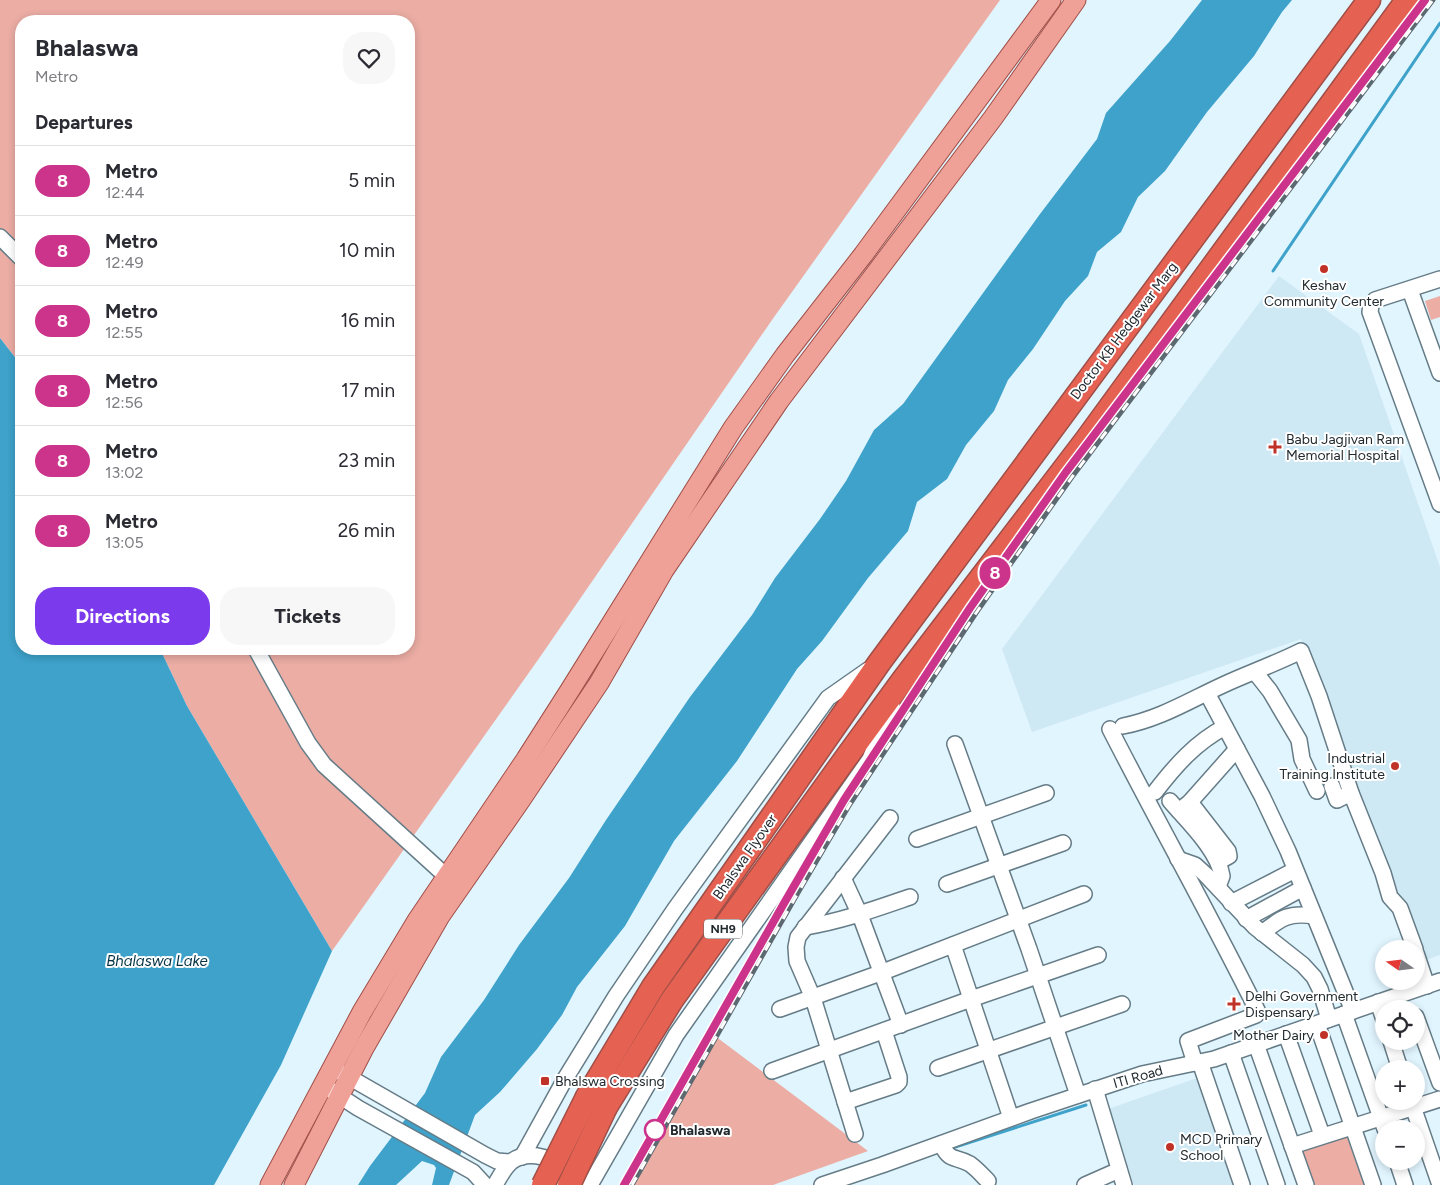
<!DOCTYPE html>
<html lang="en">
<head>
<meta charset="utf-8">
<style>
	:root { --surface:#fff; --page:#f7f7f7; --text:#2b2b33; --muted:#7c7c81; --line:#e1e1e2; --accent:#7c3aed }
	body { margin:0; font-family:Figtree,sans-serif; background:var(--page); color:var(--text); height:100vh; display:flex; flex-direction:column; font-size:19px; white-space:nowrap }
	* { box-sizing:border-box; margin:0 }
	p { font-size:16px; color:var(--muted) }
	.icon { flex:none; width:28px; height:28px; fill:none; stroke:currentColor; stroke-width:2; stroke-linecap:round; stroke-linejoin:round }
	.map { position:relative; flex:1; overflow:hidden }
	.drawer { position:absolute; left:15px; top:15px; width:400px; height:640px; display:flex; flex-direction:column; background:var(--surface); border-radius:20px; box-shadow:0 2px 8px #0003 }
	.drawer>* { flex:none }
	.badge { padding:0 10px; border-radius:16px; font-size:18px; line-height:32px }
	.needle { width:32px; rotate:284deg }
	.tools { position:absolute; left:1375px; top:940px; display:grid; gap:10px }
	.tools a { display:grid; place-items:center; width:50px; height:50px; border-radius:50%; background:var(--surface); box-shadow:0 2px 8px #0003; font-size:25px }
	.map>.badge { position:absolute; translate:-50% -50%; box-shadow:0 0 0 2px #fff }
	h2 { padding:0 20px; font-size:19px; line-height:45px }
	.round { display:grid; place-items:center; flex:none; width:52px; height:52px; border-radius:20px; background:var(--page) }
	.headline { display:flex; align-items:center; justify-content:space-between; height:85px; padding:0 20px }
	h1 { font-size:24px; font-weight:700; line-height:38px }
	.button { display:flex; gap:10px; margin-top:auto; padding:10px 20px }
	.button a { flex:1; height:58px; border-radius:20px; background:var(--accent); color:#fff; font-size:20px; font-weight:700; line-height:58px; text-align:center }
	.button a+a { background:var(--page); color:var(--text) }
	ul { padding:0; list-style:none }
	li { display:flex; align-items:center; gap:15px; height:70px; padding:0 20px; border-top:1px solid var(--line) }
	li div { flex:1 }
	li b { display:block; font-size:19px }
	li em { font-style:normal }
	li .badge { min-width:55px; font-weight:700; text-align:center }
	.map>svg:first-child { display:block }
</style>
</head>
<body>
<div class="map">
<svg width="1440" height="1185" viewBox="0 0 1440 1185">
	<rect width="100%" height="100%" fill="#e1f5ff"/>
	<g fill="#cee8f4">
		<path d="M1279,276L1359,334L1440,567V955L1422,961L1301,639L1032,732L1002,649Z"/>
		<path d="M1197,1078L1233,1185H1134L1108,1109Z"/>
	</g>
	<g fill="#ebada4">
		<path d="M0,0H1000L772,320L540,657L332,951L187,706L160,649H409V21H21V365L0,338Z"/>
		<path d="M1440,296V317L1431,320L1425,301Z"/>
		<path d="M715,1036L868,1151L773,1185H621Z"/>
		<path d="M1346,1134L1364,1185H1312L1300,1151Z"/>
	</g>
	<g fill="#3ea2ca">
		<path d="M1202,0H1292L1282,12L1254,56L1207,112L1165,171L1138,197L1121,232L1097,252L1088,276L1065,301L1033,349L1008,380L994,411L966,445L947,479L917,502L908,531L868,578L822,641L797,669L737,761L674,841L625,926L577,987L562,1015L537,1049L500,1092L475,1115L449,1185H432L436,1168L434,1165L422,1161L396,1185H358L370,1166L425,1093L441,1057L484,1000L519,945L569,878L606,820L690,697L752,615L775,578L820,519L846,481L874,430L903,404L1040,214L1097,139L1106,113L1170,41Z"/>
		<path d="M0,338L21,365V649H160L187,706L332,951L281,1065L214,1185H0Z"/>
	</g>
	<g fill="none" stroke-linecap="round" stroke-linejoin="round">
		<g stroke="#3ea2ca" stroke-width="3">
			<path d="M1273,271L1440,23"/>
			<path d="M949,1149L1086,1105"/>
		</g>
		<defs>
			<g id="minor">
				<path d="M0,237L21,258"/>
				<path d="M1440,279L1375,300L1371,305L1370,312L1440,504"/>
				<path d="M1410,290L1440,373"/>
				<path d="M256,649L308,743L324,765L446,876"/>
				<path d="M1255,672L1270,691L1299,740L1302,759L1317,791"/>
				<path d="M1207,693L1262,796L1288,851L1353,1011"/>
				<path d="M1123,726C1160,719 1190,700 1223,685C1249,673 1275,664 1301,651L1319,696L1351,793L1383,873L1390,897L1400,908L1415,949"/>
				<path d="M1110,729C1158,823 1210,915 1257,1010L1256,1015L1188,1041L1195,1063"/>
				<path d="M955,744L1029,949L1078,1095"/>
				<path d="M1332,786L1337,800L1351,793"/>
				<path d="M1155,792C1175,766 1196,742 1225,727"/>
				<path d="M1170,801C1187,821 1218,850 1222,876L1218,887"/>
				<path d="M1190,802L1228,851L1229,856L1218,862"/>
				<path d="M1179,811L1190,802L1237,749"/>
				<path d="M917,839L1046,793"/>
				<path d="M1178,859L1195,865L1206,875L1255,927L1303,965L1314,977L1320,989L1329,1019"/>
				<path d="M843,878L860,915L901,1025"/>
				<path d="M947,884L1063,843"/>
				<path d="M1231,903L1295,870"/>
				<path d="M1246,919L1303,888"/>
				<path d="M805,927C842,921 875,909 910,897"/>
				<path d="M1262,933C1281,918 1289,912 1314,916"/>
				<path d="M953,945L1011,1118"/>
				<path d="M1416,953L1427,986"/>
				<path d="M1378,1002L1384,1020"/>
				<path d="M780,1009L883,972L1084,894"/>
				<path d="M1344,1014L1385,1129"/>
				<path d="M1416,1017L1440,1083"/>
				<path d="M1317,1024L1373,1185"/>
				<path d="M1286,1034L1322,1135"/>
				<path d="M1391,1041L1400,1069"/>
				<path d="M1256,1044L1306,1185"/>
				<path d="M1231,1053L1277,1185"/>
				<path d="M1200,1062L1242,1185"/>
				<path d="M938,1068L1122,1004"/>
				<path d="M772,1071L971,999L1098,955"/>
				<path d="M340,1072L485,1155L497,1161L510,1162"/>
				<path d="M1095,1089L1124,1185"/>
				<path d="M332,1091L358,1108L473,1172L485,1185"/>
				<path d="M1411,1101L1440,1185"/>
				<path d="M845,1102L896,1085L899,1082V1077L884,1031"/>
				<path d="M855,1134L813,998L797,961L796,947L798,937L890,818"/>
				<path d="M941,1144C951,1163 954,1155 970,1164C977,1169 982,1175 988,1181"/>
				<path d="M1292,1146L1440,1099"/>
				<path d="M522,1157L565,1079L616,996L675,909L828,698L868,670"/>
				<path d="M1397,1161L1405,1185"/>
				<path d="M495,1185C499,1178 504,1168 511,1162C526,1150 548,1156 562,1167"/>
				<path d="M590,1185L676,1035L870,759L892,706"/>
				<path d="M822,1185L882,1165L1031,1111L1142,1074L1214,1059L1440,981"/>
				<path d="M1085,1185L1119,1170"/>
			</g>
			<g id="major">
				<path d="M270,1185L362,1012L418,919L526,759L570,690L733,428L785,355L863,255L1051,0"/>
				<path d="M294,1185L364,1048L440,916L520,801L599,683L664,570L779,401L993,118L1076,0"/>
			</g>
			<g id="highway">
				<path d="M587,1097L653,987L879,663L1369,0"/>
				<path d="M606,1107L672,1000L848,755L903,680L1086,440L1407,0"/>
			</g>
		</defs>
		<use href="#minor" stroke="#657c87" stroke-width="18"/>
		<use href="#major" stroke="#a04e46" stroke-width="21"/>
		<use href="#highway" stroke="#a04e46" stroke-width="25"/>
		<use href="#minor" stroke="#fff" stroke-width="15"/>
		<use href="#major" stroke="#efa198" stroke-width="19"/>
		<use href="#highway" stroke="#e56253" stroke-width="22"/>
		<defs>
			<path id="rail" d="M632,1185L799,891L850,804L976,613L1072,477L1433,0"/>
		</defs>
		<use href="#rail" stroke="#5d6970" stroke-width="5"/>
		<use href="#rail" stroke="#fff" stroke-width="3" stroke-dasharray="9" stroke-linecap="butt"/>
		<defs>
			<g id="highway-bridge">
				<path d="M543,1185L587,1097"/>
				<path d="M569,1185L606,1107"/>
			</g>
		</defs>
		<use href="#highway-bridge" stroke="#a04e46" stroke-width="25" stroke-linecap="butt"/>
		<use href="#highway-bridge" stroke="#e56253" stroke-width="22"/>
	</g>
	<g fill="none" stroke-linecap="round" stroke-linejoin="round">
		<defs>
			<path id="line" d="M624,1185L783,905L844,800L970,608L1066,472L1425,0"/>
		</defs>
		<use href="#line" stroke="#fff" stroke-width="11"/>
		<use href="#line" stroke="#cc338b" stroke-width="8"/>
	</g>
	<g fill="#c03227" stroke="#fff" stroke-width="2">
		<circle cx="1324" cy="269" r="5"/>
		<path d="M1272.5 439.5h5v5h5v5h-5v5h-5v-5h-5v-5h5z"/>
		<circle cx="1395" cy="766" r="5"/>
		<path d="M1231.5 996.5h5v5h5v5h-5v5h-5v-5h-5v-5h5z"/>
		<circle cx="1324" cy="1035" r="5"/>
		<rect x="540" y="1076" width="10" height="10" rx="2.5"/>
		<circle cx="1170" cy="1147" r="5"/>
	</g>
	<circle fill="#fff" stroke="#cc338b" stroke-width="2.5" cx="655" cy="1130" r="10"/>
	<g text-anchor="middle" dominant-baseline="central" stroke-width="4" stroke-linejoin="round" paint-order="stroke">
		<rect fill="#fff" stroke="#63696d" stroke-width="1" x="704" y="919.5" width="38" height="19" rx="4"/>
		<g font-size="12" font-weight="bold" fill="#20292e">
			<text x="723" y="929">NH9</text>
		</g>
		<g font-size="14" fill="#20292e" stroke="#fff" text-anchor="start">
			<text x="1324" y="285" text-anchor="middle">Keshav<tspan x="1324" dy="16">Community Center</tspan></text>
			<text x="1286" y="439">Babu Jagjivan Ram<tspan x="1286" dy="16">Memorial Hospital</tspan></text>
			<text x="1385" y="758" text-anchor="end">Industrial<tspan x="1385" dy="16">Training Institute</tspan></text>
			<text x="1245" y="996">Delhi Government<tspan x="1245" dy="16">Dispensary</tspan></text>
			<text x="1314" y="1035" text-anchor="end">Mother Dairy</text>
			<text x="555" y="1081">Bhalswa Crossing</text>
			<text x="1180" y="1139">MCD Primary<tspan x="1180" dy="16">School</tspan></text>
		</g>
		<g font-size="14" fill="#20292e" stroke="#fff">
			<text transform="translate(1124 331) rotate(-53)">Doctor KB Hedgewar Marg</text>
			<text transform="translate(745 857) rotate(-55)">Bhalswa Flyover</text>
			<text transform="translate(1138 1077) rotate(-16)">ITI Road</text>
		</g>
		<g font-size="14" font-weight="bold" fill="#20292e" stroke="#fff" text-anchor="start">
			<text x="670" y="1130">Bhalaswa</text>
		</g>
		<g font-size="15" font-style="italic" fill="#053344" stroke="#fff">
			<text x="157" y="961">Bhalaswa Lake</text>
		</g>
	</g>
</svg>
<div class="tools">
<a><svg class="needle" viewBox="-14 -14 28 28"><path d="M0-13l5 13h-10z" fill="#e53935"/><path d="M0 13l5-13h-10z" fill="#7c7c81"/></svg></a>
<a><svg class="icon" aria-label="locate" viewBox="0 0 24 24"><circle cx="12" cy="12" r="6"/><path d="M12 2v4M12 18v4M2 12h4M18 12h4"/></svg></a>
<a>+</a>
<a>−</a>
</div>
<b class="badge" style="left:995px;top:573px;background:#cc338b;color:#fff">8</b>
<section class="drawer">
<div class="headline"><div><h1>Bhalaswa</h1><p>Metro</p></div><a class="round"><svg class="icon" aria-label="heart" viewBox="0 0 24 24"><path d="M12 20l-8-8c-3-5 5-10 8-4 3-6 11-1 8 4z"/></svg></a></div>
<h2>Departures</h2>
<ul>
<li><span class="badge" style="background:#cc338b;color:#fff">8</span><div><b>Metro</b><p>12:44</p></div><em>5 min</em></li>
<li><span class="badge" style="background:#cc338b;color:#fff">8</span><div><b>Metro</b><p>12:49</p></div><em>10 min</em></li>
<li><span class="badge" style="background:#cc338b;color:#fff">8</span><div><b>Metro</b><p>12:55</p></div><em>16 min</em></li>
<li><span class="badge" style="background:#cc338b;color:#fff">8</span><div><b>Metro</b><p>12:56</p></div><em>17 min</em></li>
<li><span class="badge" style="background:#cc338b;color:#fff">8</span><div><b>Metro</b><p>13:02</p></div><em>23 min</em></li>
<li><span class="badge" style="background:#cc338b;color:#fff">8</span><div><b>Metro</b><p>13:05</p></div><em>26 min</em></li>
</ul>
<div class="button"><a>Directions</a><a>Tickets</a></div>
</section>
</div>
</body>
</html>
